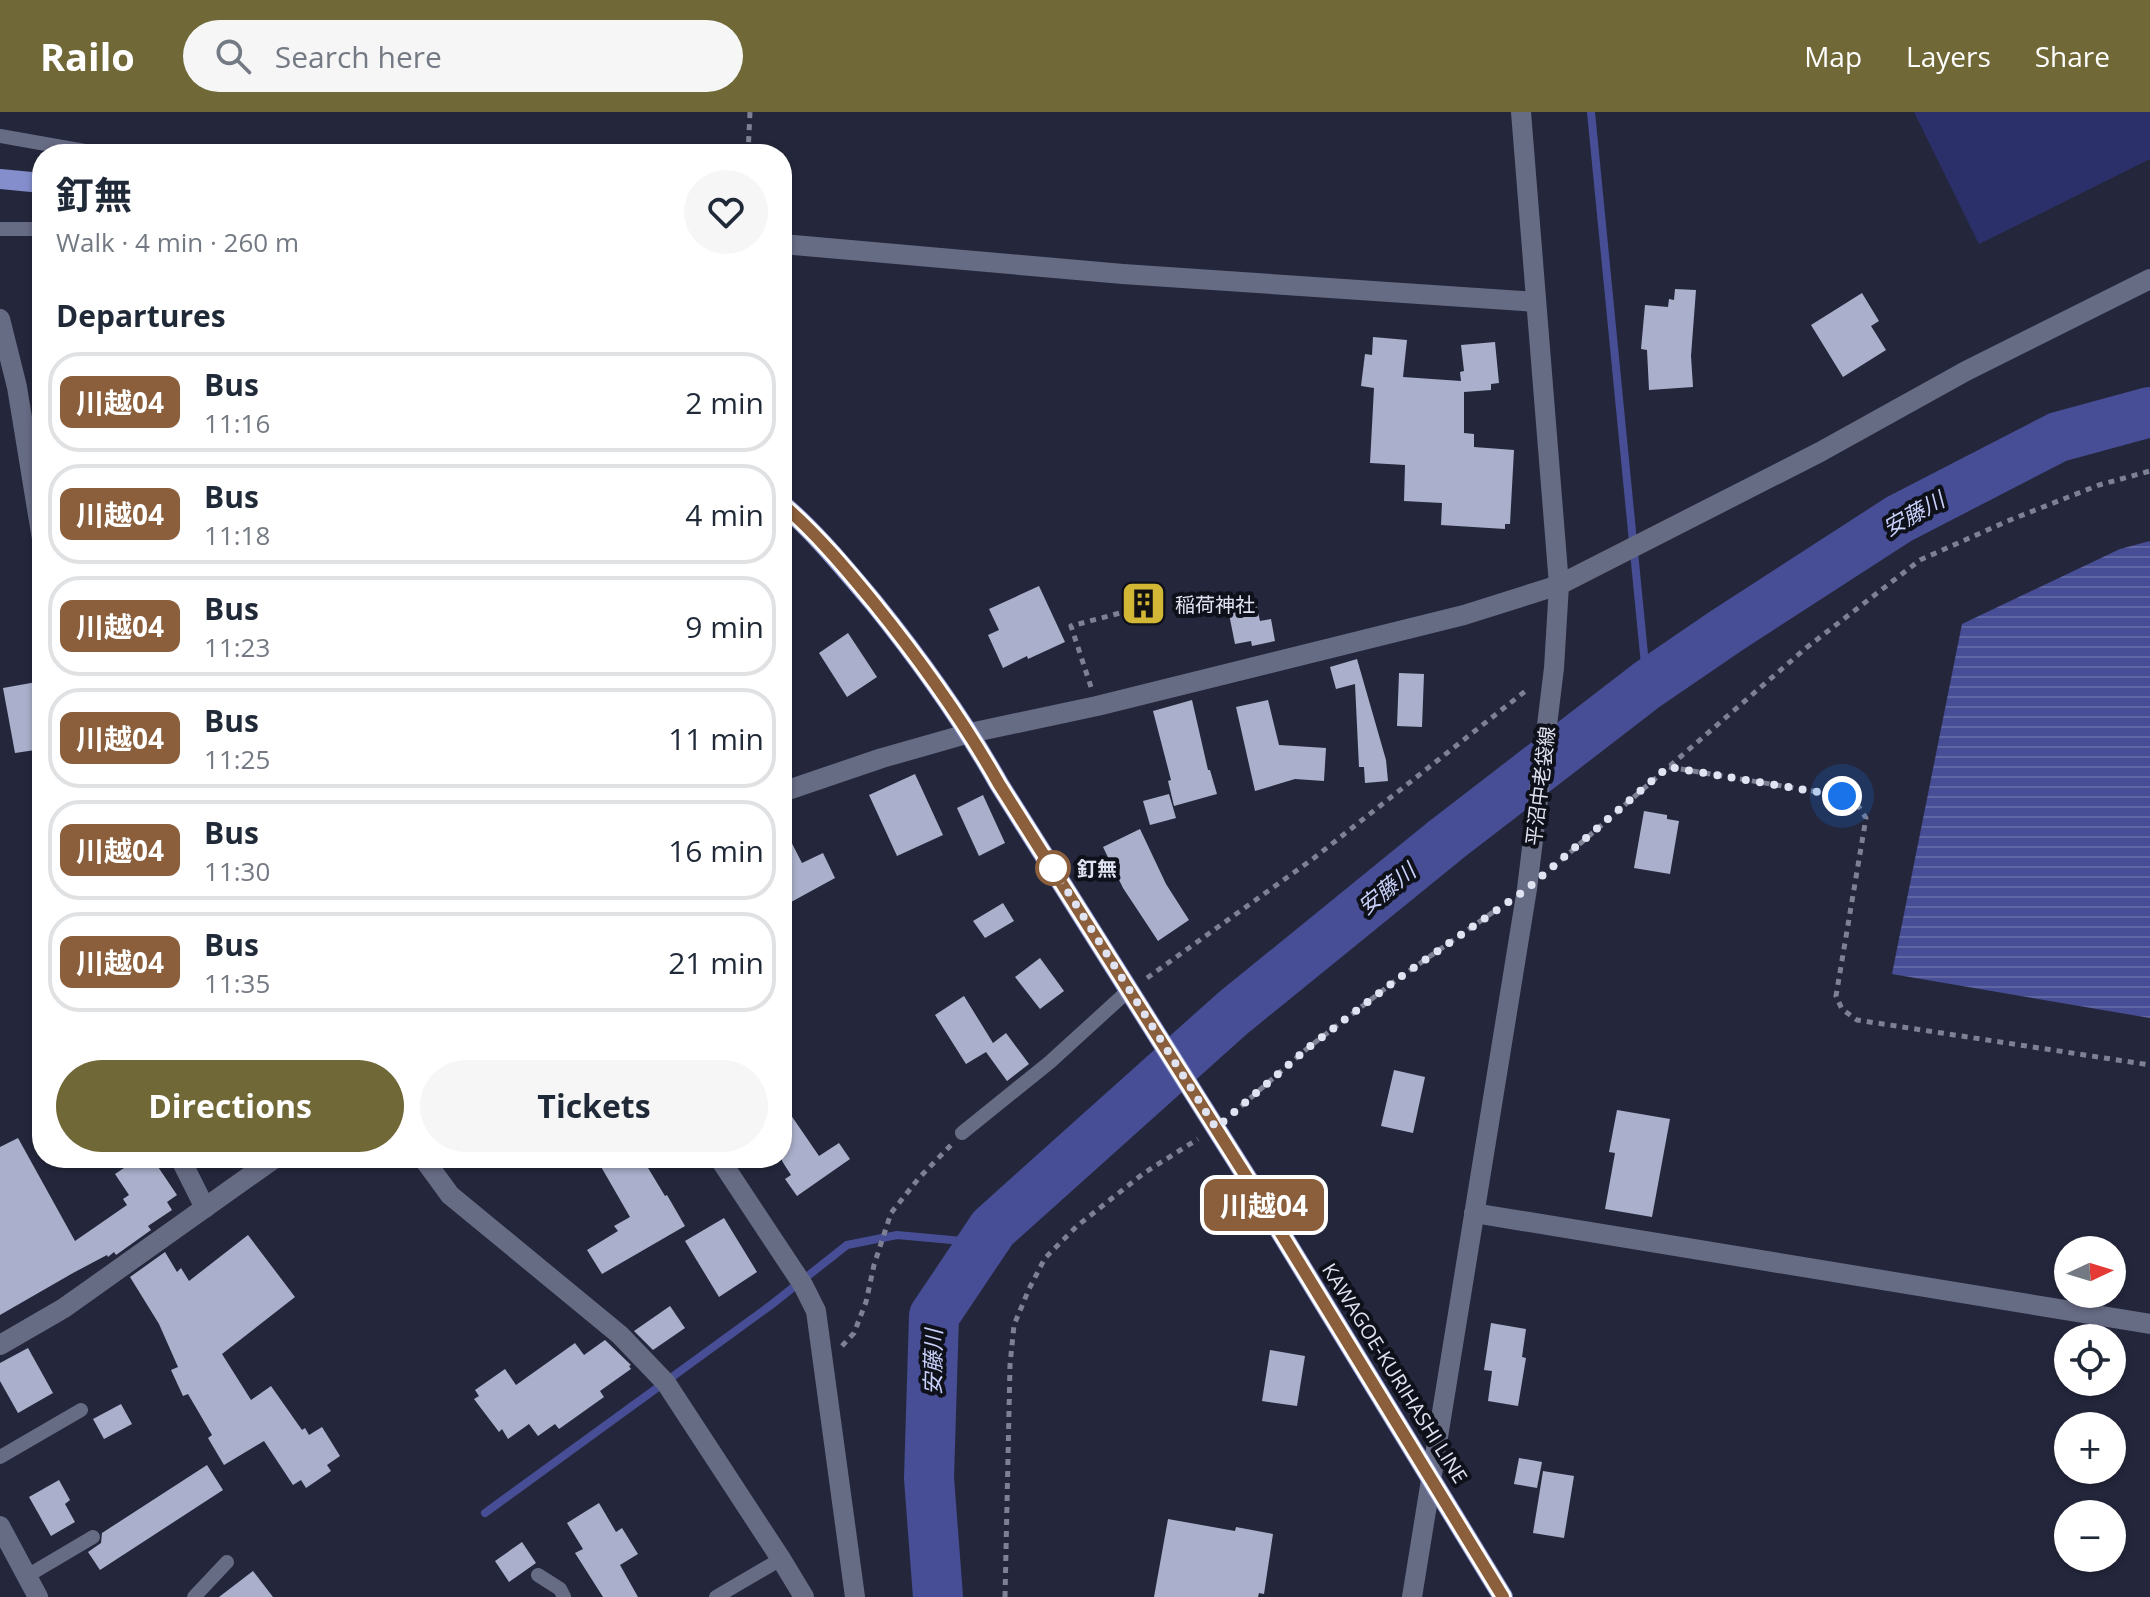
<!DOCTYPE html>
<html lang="en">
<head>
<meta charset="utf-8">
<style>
	:root { --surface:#fff; --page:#f6f6f7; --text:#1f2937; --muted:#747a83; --line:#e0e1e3; --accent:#706836 }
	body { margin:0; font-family:"Open Sans","Noto Sans JP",sans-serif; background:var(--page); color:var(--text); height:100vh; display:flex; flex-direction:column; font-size:30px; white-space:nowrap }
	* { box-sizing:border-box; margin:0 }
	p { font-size:26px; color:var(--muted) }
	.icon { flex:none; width:44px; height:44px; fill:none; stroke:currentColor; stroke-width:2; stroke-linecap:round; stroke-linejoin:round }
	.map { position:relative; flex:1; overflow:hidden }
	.details { position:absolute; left:32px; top:32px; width:760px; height:1024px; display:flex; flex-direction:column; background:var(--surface); border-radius:32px; box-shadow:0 2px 6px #0004 }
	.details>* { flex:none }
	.badge { padding:0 16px; border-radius:12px; font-size:28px; line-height:52px }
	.needle { width:52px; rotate:86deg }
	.controls { position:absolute; left:2054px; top:1124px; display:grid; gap:16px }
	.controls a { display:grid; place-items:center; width:72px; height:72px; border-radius:50%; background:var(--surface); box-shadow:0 2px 6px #0004; font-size:40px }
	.you { position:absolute; width:40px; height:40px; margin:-20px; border:6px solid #fff; border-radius:50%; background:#1a73e8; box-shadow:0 0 0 12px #1a73e833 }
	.map>.badge { position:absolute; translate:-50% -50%; box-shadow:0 0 0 4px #fff }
	h2 { padding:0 24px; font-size:30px; line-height:72px }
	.round { display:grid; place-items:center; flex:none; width:84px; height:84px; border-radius:42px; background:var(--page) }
	.headline { display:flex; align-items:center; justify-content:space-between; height:136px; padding:0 24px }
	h1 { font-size:38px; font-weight:700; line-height:60px }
	.primary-button { display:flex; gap:16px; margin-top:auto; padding:16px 24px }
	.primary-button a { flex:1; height:92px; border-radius:48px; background:var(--accent); color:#fff; font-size:32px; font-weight:700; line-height:92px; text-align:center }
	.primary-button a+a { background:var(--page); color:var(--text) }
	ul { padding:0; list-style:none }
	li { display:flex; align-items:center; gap:24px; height:100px; margin:0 16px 12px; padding:0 8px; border:4px solid var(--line); border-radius:32px }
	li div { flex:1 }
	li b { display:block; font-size:30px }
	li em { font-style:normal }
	li .badge { min-width:88px; font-weight:700; text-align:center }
	header { display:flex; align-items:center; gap:48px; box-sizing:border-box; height:112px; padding:0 40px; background:var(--accent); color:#fff }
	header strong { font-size:38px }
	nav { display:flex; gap:44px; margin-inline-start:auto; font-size:28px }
	.search { width:560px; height:72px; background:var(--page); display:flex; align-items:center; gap:20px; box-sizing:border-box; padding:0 28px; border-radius:44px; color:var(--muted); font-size:30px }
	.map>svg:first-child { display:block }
</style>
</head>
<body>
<header>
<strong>Railo</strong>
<div class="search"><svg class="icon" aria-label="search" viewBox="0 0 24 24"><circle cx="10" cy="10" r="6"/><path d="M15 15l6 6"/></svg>Search here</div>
<nav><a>Map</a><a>Layers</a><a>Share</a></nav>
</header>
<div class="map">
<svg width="2150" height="1485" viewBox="0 0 2150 1485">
	<defs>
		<pattern id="water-rules" width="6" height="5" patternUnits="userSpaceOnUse" patternTransform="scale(2)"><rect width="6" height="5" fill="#474e95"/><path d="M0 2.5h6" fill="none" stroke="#6167a4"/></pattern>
	</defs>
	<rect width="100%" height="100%" fill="#24273c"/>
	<path fill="#2b306a" d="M1914,0H2150V47L1979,132Z"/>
	<path fill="url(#water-rules)" d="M2150,429V906L1892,862L1962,512L2120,437Z"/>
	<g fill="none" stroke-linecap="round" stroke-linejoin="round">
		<g stroke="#474e95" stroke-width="8">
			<path d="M1591,0L1647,573"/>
			<path d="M485,1401L771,1193L847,1133L897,1123L984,1131"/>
		</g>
		<path stroke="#474e95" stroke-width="50" d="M938,1485L929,1366L934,1204L993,1116L1233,901L1447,727L1647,573L1726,519L1899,407L2058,325L2150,300"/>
	</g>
	<g fill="#aab0cb">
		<path d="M1675,177L1696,178L1691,244L1693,275L1649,278L1647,238L1641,237L1645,193L1668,195L1669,187L1674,188Z"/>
		<path d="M1862,181L1879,209L1871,214L1886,238L1843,265L1811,213Z"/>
		<path d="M1373,225L1407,228L1403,265L1461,269L1460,260L1464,259L1461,233L1495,230L1499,271L1491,272V278L1464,280V321L1474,322V335L1514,338L1510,412H1505V417L1441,413L1442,391L1404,389L1405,353L1370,351L1374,276L1361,274L1365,242L1372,243Z"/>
		<path d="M1039,474L1065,530L1028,547L1027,544L1003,556L988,523L999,518L989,497Z"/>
		<path d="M1156,476L1163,498L1134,507L1127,486Z"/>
		<path d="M1255,486L1260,509L1271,507L1275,529L1252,534L1251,529L1235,532L1227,492Z"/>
		<path d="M848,521L877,565L847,585L819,541Z"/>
		<path d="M1357,547L1386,648L1388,669L1365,671L1364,655H1359L1355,572L1336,577L1330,555Z"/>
		<path d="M1399,561L1424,562L1422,615L1397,614Z"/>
		<path d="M42,569V637L15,641L3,576Z"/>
		<path d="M1192,588L1208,658H1210L1217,682L1174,694L1168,669L1171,668L1153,599Z"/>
		<path d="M1268,588L1279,633L1326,636L1324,669L1295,667L1255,679L1236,595Z"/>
		<path d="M915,662L943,723L897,744L869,683Z"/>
		<path d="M1169,682L1176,706L1150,713L1143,689Z"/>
		<path d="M983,683L1005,731L979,744L957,696Z"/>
		<path d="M1644,699L1667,703V707L1679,709L1670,762L1634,756Z"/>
		<path d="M782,712L802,751L823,741L835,766L782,795Z"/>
		<path d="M1140,717L1166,772L1189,808L1158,829L1123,776L1103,735Z"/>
		<path d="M1003,791L1014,809L985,826L973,809Z"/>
		<path d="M1040,846L1064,879L1040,897L1015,865Z"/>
		<path d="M964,884L993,931L1006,921L1029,952L1007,969L986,940L966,952L935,903Z"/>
		<path d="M1394,958L1425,965L1413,1021L1381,1014Z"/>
		<path d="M782,990L819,1044L839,1031L850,1047L797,1084L785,1067L791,1063L782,1049Z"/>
		<path d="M1617,998L1670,1007L1652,1105L1605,1097L1615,1041L1609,1040Z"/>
		<path d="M18,1026L75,1129L127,1093L123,1087L129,1083L115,1062L139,1046H152L177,1083L167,1090L172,1098L148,1114L151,1118L116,1143L114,1140L108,1145L107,1143L73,1161L0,1203V1035Z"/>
		<path d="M596,1046H642L665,1084L667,1083L685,1114L602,1162L587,1138L618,1119L614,1114L630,1105Z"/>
		<path d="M724,1106L757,1160L719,1185L685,1129Z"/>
		<path d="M248,1123L295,1185L222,1242L251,1288L271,1274L302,1318L305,1316L309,1323L322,1315L340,1344L327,1353L331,1359L306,1376L301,1368L293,1373L264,1329L224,1353L208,1326L212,1323L188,1282L183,1284L171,1258L178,1255L159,1212L130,1165L165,1140L177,1160L181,1156L189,1169Z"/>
		<path d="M670,1194L685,1216L653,1238L634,1219Z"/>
		<path d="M1491,1211L1526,1217L1522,1245L1526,1246L1518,1294L1488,1289L1492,1259L1484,1258Z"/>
		<path d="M605,1228L631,1253L629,1254L631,1257L600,1279L604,1285L559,1317L555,1312L538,1324L529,1312L508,1327L502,1317L499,1320L474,1287L479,1284L475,1278L505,1257L516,1273L575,1231L584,1243Z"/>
		<path d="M28,1236L53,1281L18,1301L0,1269V1251Z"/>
		<path d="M1270,1238L1305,1244L1297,1294L1262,1289Z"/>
		<path d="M121,1292L132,1312L104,1327L93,1307Z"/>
		<path d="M1519,1346L1542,1350L1537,1376L1514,1372Z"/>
		<path d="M207,1353L223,1378L100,1458L88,1440L101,1431L102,1421Z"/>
		<path d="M1543,1359L1574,1364L1564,1426L1533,1421Z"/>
		<path d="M59,1368L70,1388L65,1392L75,1410L51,1424L29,1385Z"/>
		<path d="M599,1391L616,1420L622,1416L638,1442L620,1453L638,1485H603L575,1441L583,1437L567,1411Z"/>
		<path d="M1168,1407L1235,1419L1236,1415L1273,1422L1264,1482L1259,1481L1258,1485H1154Z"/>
		<path d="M522,1430L536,1451L509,1470L495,1449Z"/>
		<path d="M253,1459L273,1485H219Z"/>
	</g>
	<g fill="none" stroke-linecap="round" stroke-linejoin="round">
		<g stroke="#7e8193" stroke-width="5" stroke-dasharray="6 6" stroke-linecap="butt">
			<path d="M748,42L750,0"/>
			<path d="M1091,575L1071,514L1120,501"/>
			<path d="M1669,655L1842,684L1859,695L1866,706L1836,884L1842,897L1857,908L2150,953"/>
			<path d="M1552,756L1806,536L1920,448L2010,408L2099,373L2150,359"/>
			<path d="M1147,866L1314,746L1528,577"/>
			<path d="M1232,1002L1309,935L1399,866L1499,796"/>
			<path d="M842,1234L854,1221L866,1190L874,1153L891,1101L919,1066L951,1033"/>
			<path d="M1005,1485L1010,1253L1014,1213L1029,1177L1045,1146L1077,1114L1144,1061L1198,1027"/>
		</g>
		<g stroke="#676c85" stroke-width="14">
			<path d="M0,24L102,42"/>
			<path d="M0,117H42"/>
			<path d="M962,1021L1050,950L1129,878"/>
			<path d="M0,1345L81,1298"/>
			<path d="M538,1463L560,1477L564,1485"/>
			<path d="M27,1464L93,1425"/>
			<path d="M194,1485L227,1450"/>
			<path d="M716,1485L781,1447"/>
		</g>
		<g stroke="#676c85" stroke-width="20">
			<path d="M782,132L1123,162L1536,190"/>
			<path d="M0,207L17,275L42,427"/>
			<path d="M180,1046L205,1096"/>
			<path d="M423,1046L450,1083L620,1223L666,1271L781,1447L804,1485"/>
			<path d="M719,1046L803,1173L816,1199L855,1485"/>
			<path d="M1474,1101L2150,1212"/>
			<path d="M0,1414L38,1485"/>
		</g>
		<g stroke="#676c85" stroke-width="20">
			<path d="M782,680L882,646L970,621L1097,594L1464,503L1559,473L1820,340L1966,259L2150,167"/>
			<path d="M0,1233L64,1196L275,1046"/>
			<path d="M1412,1485L1527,777L1554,556L1559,473L1521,0"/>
		</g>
		<g stroke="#848ecc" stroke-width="20">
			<path d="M0,67L42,71"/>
			<path d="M782,392C816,421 845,457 874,491C920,548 963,608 999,672L1251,1072L1503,1485"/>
		</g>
	</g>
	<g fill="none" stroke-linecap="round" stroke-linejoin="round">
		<defs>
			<path id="line" d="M782,392C816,421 846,457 874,491C920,548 963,608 999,672L1251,1072L1503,1485"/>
		</defs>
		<use href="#line" stroke="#fff" stroke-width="18"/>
		<use href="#line" stroke="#8b5e3c" stroke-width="12"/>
		<path stroke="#e0e3f1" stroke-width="8" stroke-dasharray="0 14.4" d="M1053,756L1216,1016L1309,935L1399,866L1527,777L1668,655L1842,684"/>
	</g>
	<defs>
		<symbol id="building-square" viewBox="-11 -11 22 22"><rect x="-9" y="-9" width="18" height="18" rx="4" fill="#d2b635" stroke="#0f111a"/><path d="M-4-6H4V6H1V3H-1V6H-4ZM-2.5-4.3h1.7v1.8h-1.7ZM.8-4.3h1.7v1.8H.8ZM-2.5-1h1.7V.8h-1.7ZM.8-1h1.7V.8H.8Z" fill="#111"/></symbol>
	</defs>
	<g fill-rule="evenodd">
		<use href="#building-square" x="1118" y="466" width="51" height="51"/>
	</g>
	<circle fill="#fff" stroke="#8b5e3c" stroke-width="4" cx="1053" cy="756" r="16"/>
	<g text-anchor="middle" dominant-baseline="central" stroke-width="8" stroke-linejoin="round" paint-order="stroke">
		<g font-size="20" fill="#e0e3f1" stroke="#0f111a" text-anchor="start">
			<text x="1175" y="492">稲荷神社</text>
		</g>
		<g font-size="20" fill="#e0e3f1" stroke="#0f111a">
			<text transform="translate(1540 674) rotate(-83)">平沼中老袋線</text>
			<text transform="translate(1395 1261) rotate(58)">KAWAGOE-KURIHASHI LINE</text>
		</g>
		<g font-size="20" font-weight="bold" fill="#e0e3f1" stroke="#0f111a" text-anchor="start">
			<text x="1077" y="756">釘無</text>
		</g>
		<g font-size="22" font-style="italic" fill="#c9d1fb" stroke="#0f111a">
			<text transform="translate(1913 401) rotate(-29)">安藤川</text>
			<text transform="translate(1386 776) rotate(-39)">安藤川</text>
			<text transform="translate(932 1250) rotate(-89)">安藤川</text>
		</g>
	</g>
</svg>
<div class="controls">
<a><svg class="needle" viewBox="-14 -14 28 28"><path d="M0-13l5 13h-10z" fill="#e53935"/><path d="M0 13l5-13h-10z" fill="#747a83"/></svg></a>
<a><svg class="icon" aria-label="locate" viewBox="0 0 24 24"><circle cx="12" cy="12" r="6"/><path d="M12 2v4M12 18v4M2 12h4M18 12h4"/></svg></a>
<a>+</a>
<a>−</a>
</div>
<div class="you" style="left:1842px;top:684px"></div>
<b class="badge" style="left:1264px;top:1093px;background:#8b5e3c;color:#fff">川越04</b>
<section class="details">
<div class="headline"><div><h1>釘無</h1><p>Walk · 4 min · 260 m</p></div><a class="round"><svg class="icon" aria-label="heart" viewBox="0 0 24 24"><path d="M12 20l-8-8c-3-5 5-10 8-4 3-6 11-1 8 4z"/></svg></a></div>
<h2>Departures</h2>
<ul>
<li><span class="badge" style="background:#8b5e3c;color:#fff">川越04</span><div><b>Bus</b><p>11:16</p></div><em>2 min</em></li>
<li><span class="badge" style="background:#8b5e3c;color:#fff">川越04</span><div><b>Bus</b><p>11:18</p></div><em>4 min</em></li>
<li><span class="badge" style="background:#8b5e3c;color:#fff">川越04</span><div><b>Bus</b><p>11:23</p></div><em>9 min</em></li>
<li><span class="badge" style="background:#8b5e3c;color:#fff">川越04</span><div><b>Bus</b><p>11:25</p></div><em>11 min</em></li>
<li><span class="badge" style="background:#8b5e3c;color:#fff">川越04</span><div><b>Bus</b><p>11:30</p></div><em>16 min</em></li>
<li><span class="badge" style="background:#8b5e3c;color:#fff">川越04</span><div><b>Bus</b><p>11:35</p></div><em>21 min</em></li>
</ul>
<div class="primary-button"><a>Directions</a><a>Tickets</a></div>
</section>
</div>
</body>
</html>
